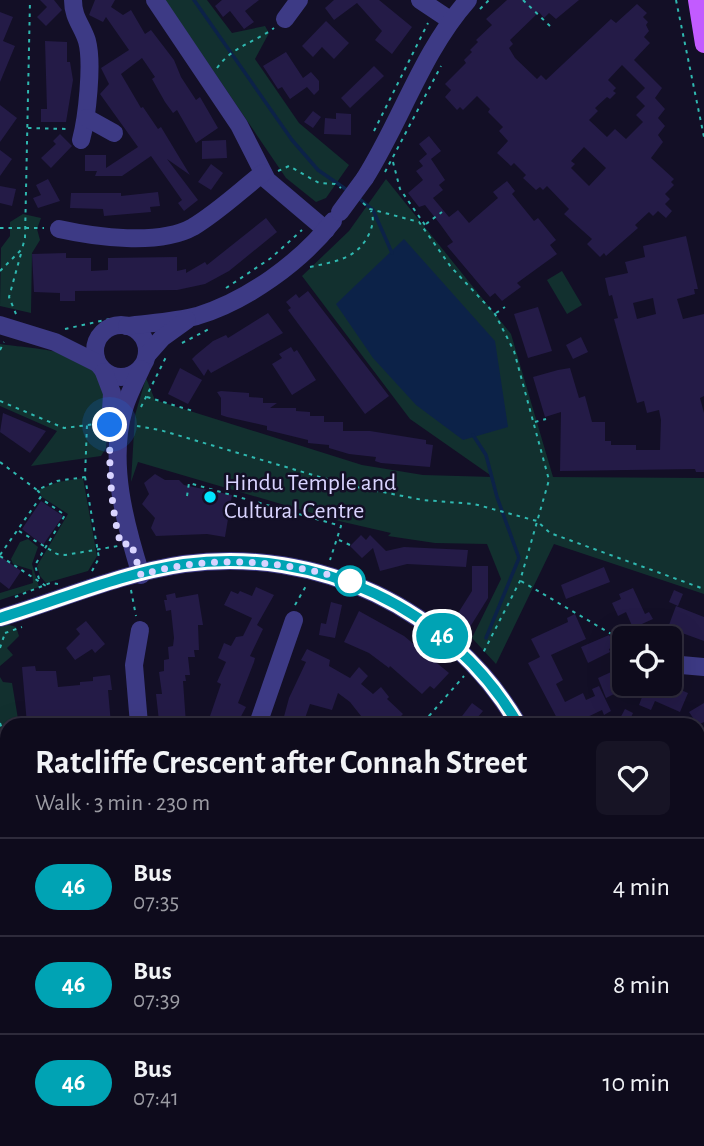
<!DOCTYPE html>
<html lang="en">
<head>
<meta charset="utf-8">
<style>
	:root { --surface:#0e0b1c; --page:#171425; --text:#f1f3f6; --muted:#9b9ba3; --line:#2e2b3b }
	body { margin:0; font-family:"Alegreya Sans",sans-serif; background:var(--page); color:var(--text); height:100vh; display:flex; flex-direction:column; font-size:26px; white-space:nowrap }
	* { box-sizing:border-box; margin:0 }
	p { font-size:23px; color:var(--muted) }
	.icon { flex:none; width:38px; height:38px; fill:none; stroke:currentColor; stroke-width:2; stroke-linecap:round; stroke-linejoin:round }
	.map { position:relative; flex:1; overflow:hidden }
	.side { position:absolute; left:0px; top:718px; width:705px; height:429px; display:flex; flex-direction:column; background:var(--surface); border-radius:21px 21px 0 0; box-shadow:0 7px 28px #0002,0 0 0 2px var(--line) }
	.side>* { flex:none }
	.badge { padding:0 14px; border-radius:23px; font-size:24px; line-height:46px }
	.fabs { position:absolute; left:612px; top:626px; display:grid; gap:14px }
	.fabs a { display:grid; place-items:center; width:70px; height:70px; border-radius:10px; background:var(--surface); box-shadow:0 7px 28px #0002,0 0 0 2px var(--line); font-size:35px }
	.you { position:absolute; width:35px; height:35px; margin:-18px; border:5px solid #fff; border-radius:50%; background:#1a73e8; box-shadow:0 0 0 10px #1a73e833 }
	.map>.badge { position:absolute; translate:-50% -50%; box-shadow:0 0 0 4px #fff }
	.round { display:grid; place-items:center; flex:none; width:74px; height:74px; border-radius:10px; background:var(--page) }
	.head { display:flex; align-items:center; justify-content:space-between; height:119px; padding:0 35px }
	h1 { font-size:33px; font-weight:600; line-height:52px }
	ul { padding:0; list-style:none }
	li { display:flex; align-items:center; gap:21px; height:98px; padding:0 35px; border-top:2px solid var(--line) }
	li div { flex:1 }
	li b { display:block; font-size:26px }
	li em { font-style:normal }
	li .badge { min-width:77px; font-weight:700; text-align:center }
	.map>svg:first-child { display:block }
</style>
</head>
<body>
<div class="map">
<svg width="704" height="1146" viewBox="0 0 704 1146">
	<rect width="100%" height="100%" fill="#130f26"/>
	<g fill="#12302f">
		<path d="M165,0H207L232,33L265,26L269,33L255,59L299,123L349,165L326,198L316,202L286,178Z"/>
		<path d="M386,179L511,334L553,477L704,478V594L554,544L496,664L472,638L501,579L487,544L435,543L388,536L391,533L339,521L138,462L131,482L135,415L146,378L155,400L362,465L423,475L493,477L410,419L302,276L349,231Z"/>
		<path d="M23,214L41,218L37,229L40,240L32,253L31,313L0,306L1,248L10,236V222Z"/>
		<path d="M562,271L582,305L567,314L547,280Z"/>
		<path d="M0,344C33,349 95,349 108,387C114,403 107,431 106,448L101,456L31,466L57,431L0,406Z"/>
		<path d="M83,478L97,556L88,571L46,583L40,576L37,566L68,514L42,497L38,490L58,482Z"/>
		<path d="M28,539L38,547L32,564L39,587L0,600V593L33,583L32,570L13,564L11,559L20,542Z"/>
		<path d="M6,624L16,627L19,636L7,648L13,655L0,666V626Z"/>
		<path d="M0,677L3,682L12,683L18,719L14,724H7V767L1,764L0,760Z"/>
	</g>
	<path fill="#0c2248" d="M404,239L495,341L508,427L463,440L416,405L373,358L336,304Z"/>
	<g fill="none" stroke-linecap="round" stroke-linejoin="round">
		<g stroke="#0c2248" stroke-width="3.5">
			<path d="M194,0L292,140L318,170L347,190"/>
			<path d="M356,196L373,210L392,253"/>
			<path d="M473,435L486,455L497,497L519,558L486,638"/>
		</g>
	</g>
	<g fill="#241b47" fill-rule="evenodd">
		<path d="M40,0H54L62,10L46,26L37,17L47,7Z"/>
		<path d="M95,0H115L111,7L123,15L131,10L145,34L151,30L174,60L181,77L196,100L200,97L218,128L196,143L177,110L173,113L165,102L152,79L155,77L142,58L121,74L141,108L143,107L158,129L161,127L190,175L167,159L198,200L184,211L178,203L182,200L151,156L122,176H95L97,171H85V155H106V168L138,147L100,94L109,84L101,68L129,50L106,17L103,22L89,15Z"/>
		<path d="M222,0H259L245,11L254,22L244,29L230,11L223,17L215,6Z"/>
		<path d="M334,0H379L412,27L392,54L375,40L382,31L357,3L334,20L325,8Z"/>
		<path d="M507,0H579L556,19L549,13L544,18L539,12L510,40L513,44L509,48L515,58L537,79L541,75L546,80L611,19L616,23L637,4L647,13L643,17L648,22L646,25L649,31L644,37L650,43L634,60L662,88L655,98L665,109L658,118L665,126L658,135L663,142L651,158L674,179L671,182L674,185L665,194L670,199L665,204L672,211L666,218L658,211L653,216L649,212L635,225L638,228L606,256L604,253L600,257L587,244L592,239L564,214L569,209L547,186L543,190L540,187L536,190L523,178L526,175L514,163L511,166L497,153L508,141L499,131L503,127L488,112L490,109L477,96L463,110L460,107L457,110L445,97L451,90L445,84L466,63L464,60L472,52L470,50L478,42L476,40L492,25L486,19ZM622,65L645,88L636,97L645,106L636,115L643,122L626,139L615,129L607,137L589,120L598,111L595,108L607,97L610,99L616,93L613,91L616,88L608,80ZM584,147L606,168L589,186L571,168L575,164L571,161Z"/>
		<path d="M0,12L13,17L3,41L15,46L0,82Z"/>
		<path d="M326,21L349,43L334,59L322,47L313,57L302,46Z"/>
		<path d="M45,41L67,42V62H70L73,80L66,122H41V109H47Z"/>
		<path d="M286,52L303,78L311,72L319,81V90L314,95L307,87L290,99L282,87L278,89L263,66Z"/>
		<path d="M374,66L384,76L350,108L341,98Z"/>
		<path d="M0,105L17,118L0,142Z"/>
		<path d="M313,111L321,117L313,128L304,122Z"/>
		<path d="M336,113L351,114V135L324,134L325,118L336,119Z"/>
		<path d="M60,134L72,146L51,168L41,158L56,144L53,141Z"/>
		<path d="M429,136L441,151L431,159L445,180L439,185L443,190L433,198L449,217L458,210L469,223L498,198L493,192L507,181L515,191L512,194L534,221L538,218L556,240L550,245L557,254L517,283L521,287L502,301L495,293L490,297L447,246L453,242L440,224L425,205L419,207L408,193L423,180L416,171L423,166L419,161L427,154L419,144Z"/>
		<path d="M226,140L227,158L202,159V141Z"/>
		<path d="M0,150L12,159L0,176Z"/>
		<path d="M211,164L223,173L211,190L198,182Z"/>
		<path d="M48,179L60,201L38,208L33,198L41,195L36,185Z"/>
		<path d="M0,186L16,189L12,206L0,203Z"/>
		<path d="M158,192L160,206L150,207L151,212L104,216L103,209L70,208L71,193H121V196Z"/>
		<path d="M266,218L277,232L229,271L205,284L177,290L75,291V301H60V293L34,292L32,254L66,253V258H91V271L108,270V258L177,257V271L186,269V273L205,262L207,265Z"/>
		<path d="M686,236L698,289H694L695,294L677,299L683,319L704,314V396L700,398L704,413V472H696L695,469L560,471L561,412L545,417L533,377L558,370L570,368L579,398L585,396L592,422H605V441H611V445H636V450H660L661,420L659,410L647,413L644,401L637,403L614,319L618,318L612,295L609,296L605,278L628,273L625,262L645,257L643,246ZM653,298L656,314L637,319L633,303Z"/>
		<path d="M308,291L389,396L365,414L288,310L291,308L286,302L296,294L299,298Z"/>
		<path d="M538,307L552,351L528,358L514,314Z"/>
		<path d="M268,313L283,333L211,373L208,369L204,376L192,359L196,355L213,341L226,335L228,338Z"/>
		<path d="M581,337L588,352L573,359L566,345Z"/>
		<path d="M291,347L294,352L297,350L316,380L292,395L272,364L282,358L279,354Z"/>
		<path d="M180,368L202,380L188,404L168,394Z"/>
		<path d="M221,391L249,393V397L263,398V403H277L270,408H296V411L310,412V416H324V422H343V431H370L426,440V444L433,445L430,467L381,463L375,461L376,457L349,454L329,448V445L308,443V440L267,430V426L227,417L221,415V398L217,392Z"/>
		<path d="M3,413L46,431L30,453L0,432Z"/>
		<path d="M155,474L165,480H179L184,485L232,495L225,537L207,534L156,536L151,528L155,518L142,504L149,494L144,483Z"/>
		<path d="M41,501L63,516L43,545L22,529Z"/>
		<path d="M361,535L366,540L370,535L386,551L404,547L468,550L466,567L407,564L380,571L373,548L362,558L350,546Z"/>
		<path d="M0,556L21,571L9,589L0,582Z"/>
		<path d="M472,566H488V598L470,627L455,618L472,591Z"/>
		<path d="M604,567L610,582L566,599L561,585Z"/>
		<path d="M256,587L274,595L257,625L263,629L250,656L255,658L254,662L238,703L246,707L237,724L209,719L221,684L217,682L226,662L218,658L224,643L231,646L236,637L243,636L252,618L224,605L231,591L238,594L240,591L252,596Z"/>
		<path d="M633,588L645,614L649,612L653,619L633,628L626,612L618,616L612,603L621,599L619,594Z"/>
		<path d="M674,590L683,594L678,606L669,602Z"/>
		<path d="M175,593L176,598L198,594L203,625H198L199,650H194L195,657H188L190,675H185L186,681H183L186,724H172L173,720L159,721L156,694H162L159,672L164,671V660L169,659L168,647L173,646L174,638L171,610L166,611L164,600H167L166,595Z"/>
		<path d="M331,602L342,605L335,638L319,635L321,623L326,624Z"/>
		<path d="M676,606L704,617V641L682,633L680,638L666,633Z"/>
		<path d="M359,611L404,636L449,673L434,689L430,686L422,694L390,666L389,668L369,653L344,642Z"/>
		<path d="M575,614L586,639L551,655L563,680L556,684L565,702L583,693L586,700L595,696L592,689L599,686L611,711L604,715L602,710L573,724H560L528,663L540,657L531,639L568,622L567,618Z"/>
		<path d="M86,621L105,644L95,653L92,649L75,660L66,648L80,634L76,629Z"/>
		<path d="M609,635L615,646L609,649L610,652L588,663L581,647Z"/>
		<path d="M307,649L330,660L329,666L350,678L359,667L368,676L361,684L373,694L381,687L389,697L387,699L403,714L400,717L403,720L399,724H378L371,717L365,721L350,702L338,693L332,710L310,704L303,724H282L289,698L306,662L301,660Z"/>
		<path d="M35,666L36,671H56L58,687L80,685V682L93,681V677L110,675L112,690H108L111,724H27L22,667Z"/>
		<path d="M622,667L625,684L612,690L614,694L606,698L598,678Z"/>
		<path d="M647,684L665,689L667,684L688,693L680,712L655,701L651,710L639,705Z"/>
		<path d="M472,703L483,711L472,724H456Z"/>
		<path d="M704,703V722L698,725L689,712Z"/>
		<path d="M625,709L633,713L628,724H617Z"/>
	</g>
	<g fill="none" stroke-linecap="round" stroke-linejoin="round">
		<g stroke="#2fb8b0" stroke-width="2" stroke-dasharray="3.5 5" stroke-linecap="butt">
			<path d="M523,0L551,27"/>
			<path d="M676,0L704,137"/>
			<path d="M480,9L489,0"/>
			<path d="M217,68C232,47 253,43 274,28"/>
			<path d="M28,128L68,129"/>
			<path d="M374,131L428,23"/>
			<path d="M393,162L400,189L425,225"/>
			<path d="M278,171L289,166L319,183L335,184L341,188"/>
			<path d="M385,172L441,66"/>
			<path d="M363,203L370,209L419,222L451,267L495,314L514,351L549,480L520,581L483,653"/>
			<path d="M426,224L442,212"/>
			<path d="M0,228H44"/>
			<path d="M310,267C337,261 358,259 370,232C373,224 374,219 371,211"/>
			<path d="M0,271L22,249L25,238L30,0"/>
			<path d="M226,288L271,258L302,230"/>
			<path d="M496,313L505,307"/>
			<path d="M16,314L9,297L22,250"/>
			<path d="M65,329L114,318"/>
			<path d="M182,343L211,328"/>
			<path d="M0,350L4,342"/>
			<path d="M147,397L193,411"/>
			<path d="M0,401L64,428L96,424"/>
			<path d="M141,407L167,355"/>
			<path d="M535,422L546,419"/>
			<path d="M137,426L160,430L347,485L423,500L474,504L537,521L550,533L704,589"/>
			<path d="M0,462L37,490"/>
			<path d="M85,477L99,558L92,571"/>
			<path d="M187,496L189,483L341,526L330,560"/>
			<path d="M229,516L245,519"/>
			<path d="M19,531L57,554L65,555L118,546"/>
			<path d="M339,540L350,545"/>
			<path d="M0,555L42,495L37,490L57,481L85,477L87,425"/>
			<path d="M0,556L46,586"/>
			<path d="M39,579L35,565L65,515L40,498"/>
			<path d="M521,581L625,642"/>
			<path d="M131,590L136,616"/>
			<path d="M15,597L50,583L58,584"/>
			<path d="M295,605L306,586"/>
			<path d="M5,633L22,627"/>
			<path d="M0,648L5,633"/>
			<path d="M0,723L7,744"/>
			<path d="M426,724L429,716L464,676"/>
			<path d="M698,1121L704,1120"/>
		</g>
		<g stroke="#3d3a85" stroke-width="18">
			<path d="M73,0C73,18 82,25 87,41C93,63 87,118 81,140"/>
			<path d="M155,0L239,125L267,180L326,230"/>
			<path d="M420,0L450,20"/>
			<path d="M285,19L299,0"/>
			<path d="M87,118L114,133"/>
			<path d="M365,178C402,119 422,52 468,0"/>
			<path d="M59,229C95,237 159,246 193,227C218,212 240,191 263,173"/>
			<circle cx="121" cy="351" r="26"/>
			<path d="M0,325L55,342L97,363"/>
			<path d="M127,326C149,323 174,322 197,316C247,301 301,262 333,221"/>
			<path d="M147,355L162,338L187,320"/>
			<path d="M104,372L112,393L110,429"/>
			<path d="M141,575C125,524 108,462 124,409C128,395 135,382 141,369"/>
			<path d="M0,618C60,600 122,573 184,564C317,546 450,608 518,724"/>
			<path d="M670,664L704,667"/>
			<path d="M139,724L134,665L140,630"/>
			<path d="M258,724L294,620"/>
			<path d="M0,788L7,785"/>
			<path d="M698,806L704,805"/>
			<path d="M0,945L7,938"/>
			<path d="M568,1139L570,1146"/>
			<path d="M206,1145L251,1140L287,1144"/>
			<path d="M62,1146L63,1139"/>
			<path d="M431,1146L434,1139"/>
		</g>
		<path stroke="#c25bff" stroke-width="18" d="M697,0L704,44"/>
		<path stroke="#3d3a85" stroke-width="18" d="M340,212L365,178"/>
	</g>
	<g fill="none" stroke-linecap="round" stroke-linejoin="round">
		<defs>
			<path id="line" d="M0,618C60,600 122,573 184,564C317,546 450,608 518,724"/>
		</defs>
		<use href="#line" stroke="#fff" stroke-width="16"/>
		<use href="#line" stroke="#00a3b4" stroke-width="10"/>
		<path stroke="#d9d4ff" stroke-width="7" stroke-dasharray="0 12.6" d="M110,425C109,466 110,505 121,545L131,543L141,575C209,554 285,560 350,581"/>
	</g>
	<circle fill="#00e5ff" stroke="#130f26" stroke-width="2.5" cx="210" cy="497" r="7"/>
	<circle fill="#fff" stroke="#00a3b4" stroke-width="3.5" cx="350" cy="581" r="14"/>
	<g text-anchor="middle" dominant-baseline="central" stroke-width="5" stroke-linejoin="round" paint-order="stroke">
		<g font-size="24" fill="#d9d4ff" stroke="#130f26" text-anchor="start">
			<text x="224" y="483">Hindu Temple and<tspan x="224" dy="28">Cultural Centre</tspan></text>
		</g>
	</g>
</svg>
<div class="fabs">
<a><svg class="icon" aria-label="locate" viewBox="0 0 24 24"><circle cx="12" cy="12" r="6"/><path d="M12 2v4M12 18v4M2 12h4M18 12h4"/></svg></a>
</div>
<div class="you" style="left:110px;top:425px"></div>
<b class="badge" style="left:442px;top:636px;background:#00a3b4;color:#fff">46</b>
<section class="side">
<div class="head"><div><h1>Ratcliffe Crescent after Connah Street</h1><p>Walk · 3 min · 230 m</p></div><a class="round"><svg class="icon" aria-label="heart" viewBox="0 0 24 24"><path d="M12 20l-8-8c-3-5 5-10 8-4 3-6 11-1 8 4z"/></svg></a></div>
<ul>
<li><span class="badge" style="background:#00a3b4;color:#fff">46</span><div><b>Bus</b><p>07:35</p></div><em>4 min</em></li>
<li><span class="badge" style="background:#00a3b4;color:#fff">46</span><div><b>Bus</b><p>07:39</p></div><em>8 min</em></li>
<li><span class="badge" style="background:#00a3b4;color:#fff">46</span><div><b>Bus</b><p>07:41</p></div><em>10 min</em></li>
</ul>
</section>
</div>
</body>
</html>
